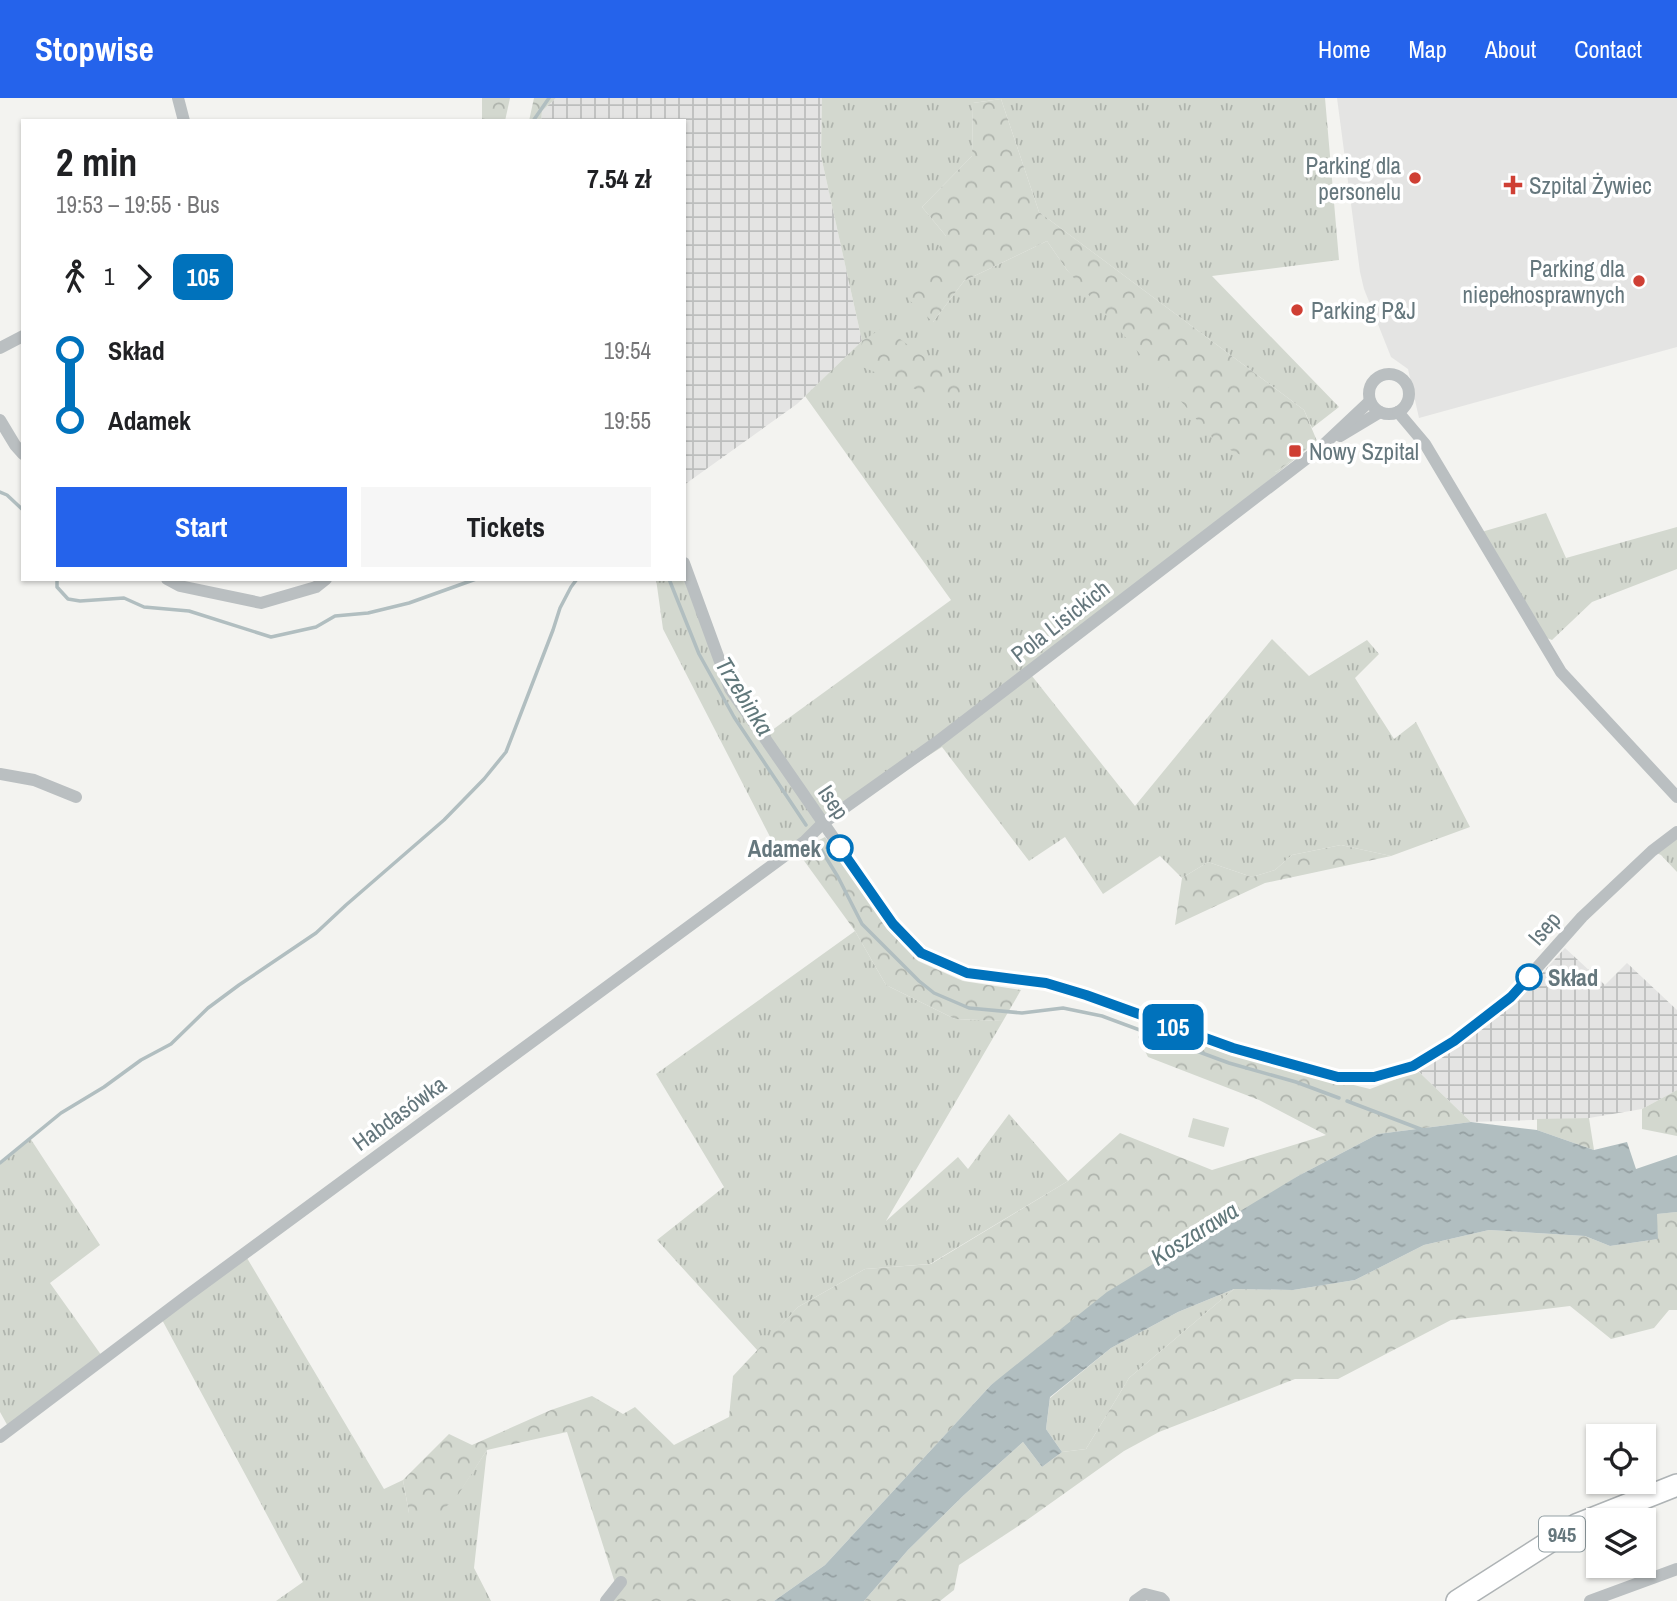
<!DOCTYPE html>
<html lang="en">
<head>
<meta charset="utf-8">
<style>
	:root { --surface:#fff; --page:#f6f6f6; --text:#202124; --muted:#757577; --accent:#2563eb }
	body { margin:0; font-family:"Archivo Narrow",sans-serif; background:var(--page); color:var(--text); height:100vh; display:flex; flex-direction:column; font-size:26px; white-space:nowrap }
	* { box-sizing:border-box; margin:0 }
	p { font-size:23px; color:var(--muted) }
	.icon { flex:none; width:38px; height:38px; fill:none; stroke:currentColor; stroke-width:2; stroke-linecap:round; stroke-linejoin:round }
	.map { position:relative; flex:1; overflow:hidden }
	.drawer { position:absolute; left:21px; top:21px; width:665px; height:462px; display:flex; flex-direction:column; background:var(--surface); border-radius:0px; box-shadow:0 2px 5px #0004 }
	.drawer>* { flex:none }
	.badge { padding:0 14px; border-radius:10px; font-size:24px; line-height:46px }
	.fabs { position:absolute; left:1586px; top:1326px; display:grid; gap:14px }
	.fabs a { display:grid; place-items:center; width:70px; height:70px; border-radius:0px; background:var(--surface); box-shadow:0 2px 5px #0004; font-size:35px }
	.map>.badge { position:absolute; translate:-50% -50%; box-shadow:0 0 0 4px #fff }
	.legs { display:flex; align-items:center; gap:10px; height:77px; padding:0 35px; font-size:23px }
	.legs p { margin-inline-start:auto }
	.summary { display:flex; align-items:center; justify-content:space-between; height:119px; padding:0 35px }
	h1 { font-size:38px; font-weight:700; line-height:52px }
	.primary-button { display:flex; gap:14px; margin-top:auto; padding:14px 35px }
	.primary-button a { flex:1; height:80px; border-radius:0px; background:var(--accent); color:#fff; font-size:28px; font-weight:700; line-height:80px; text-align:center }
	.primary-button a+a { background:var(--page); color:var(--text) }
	ul { padding:0 35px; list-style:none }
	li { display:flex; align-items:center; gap:24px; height:70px; font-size:26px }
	li i { display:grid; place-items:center; width:10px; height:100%; margin:0 9px; background:currentColor }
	li i::after { content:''; width:18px; height:18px; margin:-9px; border:5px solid; border-radius:50%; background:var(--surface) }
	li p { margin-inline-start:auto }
	li:first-child i { background:linear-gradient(#0000 50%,currentColor 0) }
	li:last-child i { background:linear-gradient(currentColor 50%,#0000 0) }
	header { display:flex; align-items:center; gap:42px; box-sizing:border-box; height:98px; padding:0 35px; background:var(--accent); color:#fff }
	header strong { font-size:33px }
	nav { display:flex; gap:38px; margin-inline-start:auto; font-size:24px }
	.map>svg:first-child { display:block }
</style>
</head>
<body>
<header>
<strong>Stopwise</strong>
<nav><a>Home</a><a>Map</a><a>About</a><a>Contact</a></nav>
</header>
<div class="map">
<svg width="1677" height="1503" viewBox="0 0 1677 1503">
	<defs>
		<pattern id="industrial-grid" width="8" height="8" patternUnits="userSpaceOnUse" patternTransform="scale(1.75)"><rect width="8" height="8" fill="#e4e4e3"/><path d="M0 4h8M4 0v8" fill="none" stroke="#bcbebd"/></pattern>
		<pattern id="grass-tufts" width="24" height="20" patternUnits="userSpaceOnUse" patternTransform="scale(1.75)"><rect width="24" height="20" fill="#d3d8cf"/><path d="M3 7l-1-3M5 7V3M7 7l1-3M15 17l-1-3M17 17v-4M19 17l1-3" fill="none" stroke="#afb4ad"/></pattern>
		<pattern id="forest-crowns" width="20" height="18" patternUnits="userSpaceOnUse" patternTransform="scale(1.75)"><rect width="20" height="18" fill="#d3d8cf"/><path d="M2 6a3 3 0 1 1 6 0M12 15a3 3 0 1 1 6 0" fill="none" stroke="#afb4ad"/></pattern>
		<pattern id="water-ripples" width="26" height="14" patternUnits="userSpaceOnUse" patternTransform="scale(1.75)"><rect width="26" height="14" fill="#b1bec0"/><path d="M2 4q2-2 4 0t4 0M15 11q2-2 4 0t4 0" fill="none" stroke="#949fa1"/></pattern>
	</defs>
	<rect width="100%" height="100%" fill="#f3f3f0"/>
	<path fill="#e4e4e3" d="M1337,0H1677V249L1419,320L1408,271L1391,259L1364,191L1360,174Z"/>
	<g fill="url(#industrial-grid)">
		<path d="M556,0H822L821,58L862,243L797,306L684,387V23H541L542,13Z"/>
		<path d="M1565,850L1605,887L1627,865L1677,912V992L1642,1011L1589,1020L1471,1024L1418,973L1458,949L1516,904Z"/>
	</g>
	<g fill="url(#grass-tufts)">
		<path d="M822,0H1325L1339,162L1212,178L1339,309L1312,330L1304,312L1039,114L1001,1L973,5L972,58L922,109L946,138L933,224L964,183L1047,143L1067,172L1276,374L1317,343L1019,586L1032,578L1135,708L1272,541L1309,578L1367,542L1379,556L1355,580L1394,641L1416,624L1470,729L1391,758L1341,747L1292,757L1275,772L1252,779L1208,764L1182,780L1160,758L1103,796L1065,739L1029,763L942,649L823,725L781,760L663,531L656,481H684L730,591L764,638L951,502L805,298L862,243L821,58Z"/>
		<path d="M1546,415L1566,460L1677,429V471L1592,504L1552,542L1539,537L1478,435Z"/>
		<path d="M1677,734V774L1661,757L1652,753Z"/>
		<path d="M855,833L886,887L955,921L1003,923L886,1123L958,1059L968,1071L1009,1016L1068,1083L930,1166L865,1171L798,1209L758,1253L657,1142L724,1089L656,976Z"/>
		<path d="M30,1040L100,1147L50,1185L104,1261L10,1332L0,1314V1064Z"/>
		<path d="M247,1160L384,1391L403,1382L409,1415L456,1399L487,1352L474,1470L491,1503H276L303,1484L160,1218Z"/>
		<path d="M1234,1191L1129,1280L1086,1351L1062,1354L1046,1331L1050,1300L1111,1250L1178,1214Z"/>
	</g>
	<g fill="url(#forest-crowns)">
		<path d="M482,0H510L505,23H482Z"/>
		<path d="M534,0H556L542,13L541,23H529Z"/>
		<path d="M1001,1L1039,114L1304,312L1317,343L1276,374L1218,346L1067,172L1047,143L964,183L933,224L908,201L946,138L922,109L972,58L973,5Z"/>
		<path d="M884,229L964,289L951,306L860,268L862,243Z"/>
		<path d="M825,739L918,863L963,883L1021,892L1003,923L955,921L886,887L855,833L797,753Z"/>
		<path d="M1341,747L1391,758L1265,785L1175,827L1182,780L1208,764L1252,779L1275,772L1292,757Z"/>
		<path d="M1146,927L1227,956L1370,991L1418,973L1471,1024L1378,1036L1298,1078L991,1287L825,1467L774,1503H601L615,1485L567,1334L487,1352L456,1400L433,1420L409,1415L403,1382L449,1336L472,1347L551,1312L592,1298L623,1316L635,1309L674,1347L729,1319L733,1278L798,1209L865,1171L931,1166L1068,1083L1120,1035L1212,1072L1326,1037L1259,1002L1148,959L1138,939Z"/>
		<path d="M1677,992V1038L1642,1031V1011Z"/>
		<path d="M1589,1020L1594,1052L1537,1032V1021Z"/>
		<path d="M1677,1114V1212H1669L1654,1230L1611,1241L1570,1208L1451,1222L1338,1281H1295L1159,1334L1124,1353L1020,1427L959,1467L954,1492L940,1503H864L908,1452L964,1397L1023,1344L1042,1369L1062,1354L1086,1351L1129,1280L1234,1191L1293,1192L1355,1182L1424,1147L1489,1132L1585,1138L1610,1148L1658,1141L1656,1116Z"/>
	</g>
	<path fill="#d3d8cf" d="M1193,1020L1229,1030L1224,1049L1188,1039Z"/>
	<path fill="url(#water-ripples)" d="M1471,1024L1537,1032L1594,1052L1627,1044L1636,1071L1677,1057V1114L1657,1116L1658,1141L1610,1148L1585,1138L1489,1132L1424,1147L1355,1182L1293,1192L1234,1191L1178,1214L1111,1250L1050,1299L1046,1331L1062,1354L1042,1369L1023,1344L964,1397L908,1452L864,1503H774L825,1467L991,1287L1107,1194L1298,1078L1378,1036Z"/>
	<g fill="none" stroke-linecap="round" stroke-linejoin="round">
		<g stroke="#b1bec0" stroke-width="3.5">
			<path d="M533,23L549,0"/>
			<path d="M0,394L7,397L23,412"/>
			<path d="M57,481V489L68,501L80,503L124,500L144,509L189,513L271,539L316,529L335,518L368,515L409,505L476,481"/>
			<path d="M669,481L699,556L734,619L806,727"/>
			<path d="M814,740L838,779L862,826L919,883L934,895L969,910L1022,915L1063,910L1102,918L1229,965L1296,984L1339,1000"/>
			<path d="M1347,1003L1423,1032"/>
			<path d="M0,1065L61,1015L104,989L141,962L171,946L208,910L239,887L316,835L346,807L444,722L484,681L506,654L553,532L560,510L571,489L577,481"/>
		</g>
		<defs>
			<path id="primary" d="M1457,1503L1576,1427L1677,1387"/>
		</defs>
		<use href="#primary" stroke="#aeb3b5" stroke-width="24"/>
		<g stroke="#babfc1" stroke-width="12">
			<path d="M178,0L184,23"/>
			<path d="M0,250L23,238"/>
			<circle cx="1389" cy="296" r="20"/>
			<path d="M1398,314L1425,346L1561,574L1677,699"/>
			<path d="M0,322L15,347L23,356"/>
			<path d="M1340,338L1380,314"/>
			<path d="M684,465L730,591L764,639L893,826L921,855L967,875L1046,885L1086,897L1232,950L1338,979L1375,980L1413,968L1454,943L1511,899L1582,819L1652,753L1677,734"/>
			<path d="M167,481L180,488L261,505L316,489L326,481"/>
			<path d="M0,676L34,682L76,699"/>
			<path d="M0,1339L188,1197L805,743L823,725L937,644L1319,351L1370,303"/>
			<path d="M606,1503L621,1484"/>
			<path d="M1135,1503L1145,1496L1161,1500L1164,1503"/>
			<path d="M1590,1503L1677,1471"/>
		</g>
		<use href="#primary" stroke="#fff" stroke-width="21"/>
	</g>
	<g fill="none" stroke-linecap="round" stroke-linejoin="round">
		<defs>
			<path id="line-1" d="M840,750L893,826L921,855L967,875L1046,885L1086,897L1233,950L1338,979H1374L1413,968L1454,943L1511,899L1529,879"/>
		</defs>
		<use href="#line-1" stroke="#fff" stroke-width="16"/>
		<use href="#line-1" stroke="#0072bc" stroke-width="10"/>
	</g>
	<g fill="#cf3f34" stroke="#fff" stroke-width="2.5">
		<circle cx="1415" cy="80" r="7"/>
		<path d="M1509.5 76.5h7v7h7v7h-7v7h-7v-7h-7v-7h7z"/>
		<circle cx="1639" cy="183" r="7"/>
		<circle cx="1297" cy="212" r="7"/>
		<rect x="1288" y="346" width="14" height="14" rx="3.5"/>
	</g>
	<g fill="#fff" stroke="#0072bc" stroke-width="3.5">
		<circle cx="840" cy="750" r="12"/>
		<circle cx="1529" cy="879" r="12"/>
	</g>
	<g text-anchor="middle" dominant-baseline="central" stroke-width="7" stroke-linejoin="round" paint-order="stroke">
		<rect fill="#fff" stroke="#93a0a4" stroke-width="2" x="1539" y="1418.5" width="46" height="35" rx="5"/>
		<g font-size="21" font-weight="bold" fill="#65777d">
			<text x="1562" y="1436">945</text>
		</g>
		<g font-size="23" fill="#65777d" stroke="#fff" text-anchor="start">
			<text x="1401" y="67" text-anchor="end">Parking dla<tspan x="1401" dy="26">personelu</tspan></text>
			<text x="1529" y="87">Szpital Żywiec</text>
			<text x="1625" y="170" text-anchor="end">Parking dla<tspan x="1625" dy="26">niepełnosprawnych</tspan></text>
			<text x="1311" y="212">Parking P&amp;J</text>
			<text x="1309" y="353">Nowy Szpital</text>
		</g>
		<g font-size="23" fill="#65777d" stroke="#fff">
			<text transform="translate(1060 523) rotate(-38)">Pola Lisickich</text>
			<text transform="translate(834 704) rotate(56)">Isep</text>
			<text transform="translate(1544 830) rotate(-49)">Isep</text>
			<text transform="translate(399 1015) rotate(-36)">Habdasówka</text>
		</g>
		<g font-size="23" font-weight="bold" fill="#65777d" stroke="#fff" text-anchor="end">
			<text x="821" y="750">Adamek</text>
			<text x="1548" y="879" text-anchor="start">Skład</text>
		</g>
		<g font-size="24" font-style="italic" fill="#61787b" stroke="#fff">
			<text transform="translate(745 598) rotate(58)">Trzebinka</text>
			<text transform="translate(1194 1135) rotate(-32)">Koszarawa</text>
		</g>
	</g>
</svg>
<div class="fabs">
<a><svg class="icon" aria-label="locate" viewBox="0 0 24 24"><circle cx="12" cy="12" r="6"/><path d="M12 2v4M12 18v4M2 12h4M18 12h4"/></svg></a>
<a><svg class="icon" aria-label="layers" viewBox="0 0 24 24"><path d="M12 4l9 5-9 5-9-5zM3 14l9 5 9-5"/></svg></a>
</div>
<b class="badge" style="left:1173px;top:929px;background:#0072bc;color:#fff">105</b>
<section class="drawer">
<div class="summary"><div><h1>2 min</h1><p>19:53 – 19:55 · Bus</p></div><b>7.54 zł</b></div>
<div class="legs"><svg class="icon" aria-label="walk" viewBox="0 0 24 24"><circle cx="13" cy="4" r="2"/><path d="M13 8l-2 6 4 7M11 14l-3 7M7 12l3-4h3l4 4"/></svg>1<svg class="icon" aria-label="forward" viewBox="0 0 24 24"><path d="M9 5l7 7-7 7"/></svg><b class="badge" style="background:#0072bc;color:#fff">105</b></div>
<ul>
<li><i style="color:#0072bc"></i><b>Skład</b><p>19:54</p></li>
<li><i style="color:#0072bc"></i><b>Adamek</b><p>19:55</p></li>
</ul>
<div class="primary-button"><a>Start</a><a>Tickets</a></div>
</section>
</div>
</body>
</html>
